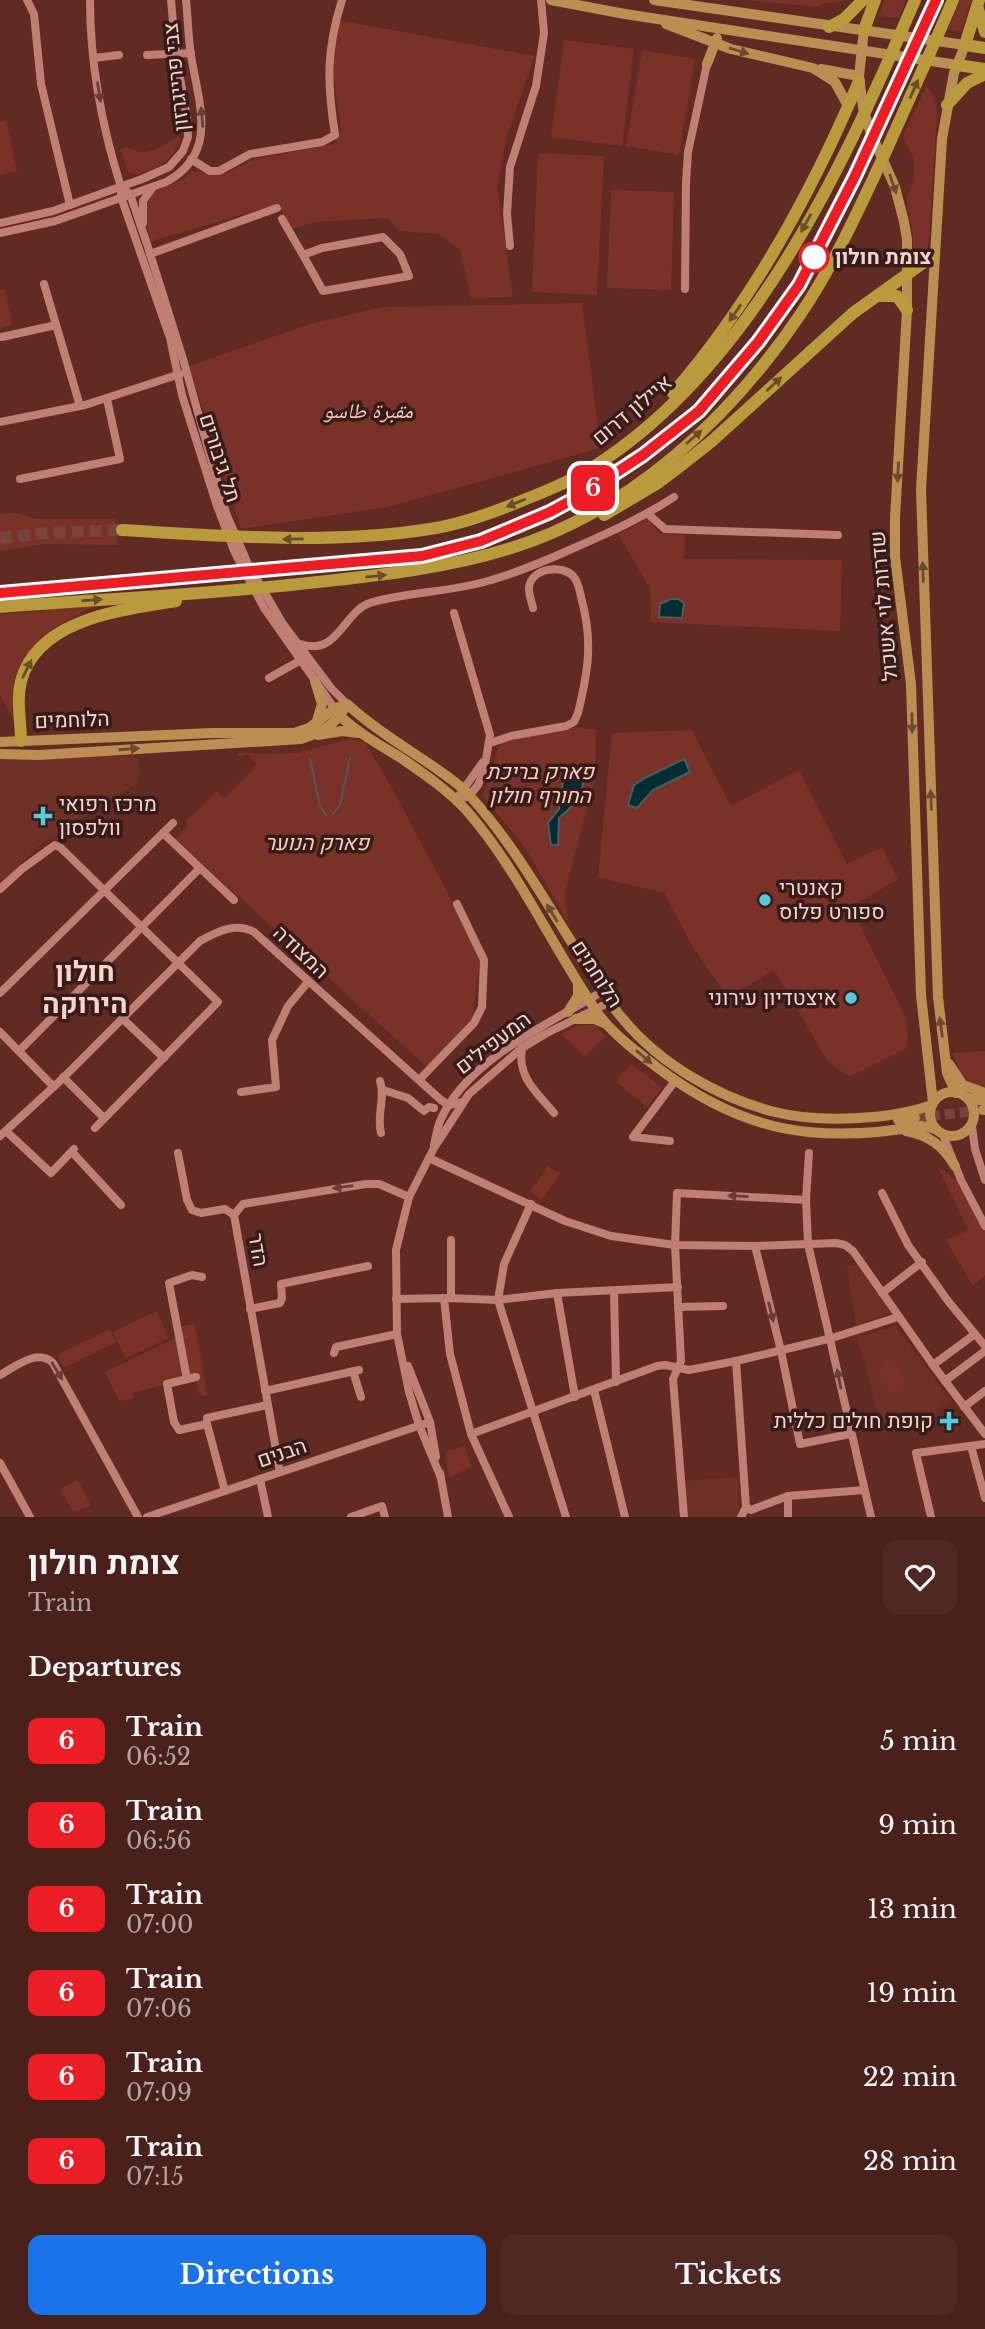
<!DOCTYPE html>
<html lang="en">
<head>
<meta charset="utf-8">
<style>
	:root { --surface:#49201a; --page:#502823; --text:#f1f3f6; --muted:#b1a3a2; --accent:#1a73e8 }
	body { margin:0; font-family:"Libre Baskerville","Noto Naskh Arabic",Heebo,serif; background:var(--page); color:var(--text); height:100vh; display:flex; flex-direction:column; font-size:26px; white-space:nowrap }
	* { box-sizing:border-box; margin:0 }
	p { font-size:23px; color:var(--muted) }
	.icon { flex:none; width:38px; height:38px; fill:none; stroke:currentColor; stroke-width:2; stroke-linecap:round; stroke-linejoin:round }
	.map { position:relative; height:1517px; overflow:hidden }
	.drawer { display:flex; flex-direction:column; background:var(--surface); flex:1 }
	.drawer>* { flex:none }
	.badge { padding:0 14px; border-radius:10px; font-size:24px; line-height:46px }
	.map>.badge { position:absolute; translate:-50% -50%; box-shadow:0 0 0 4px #fff }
	h2 { padding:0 28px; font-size:26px; line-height:63px }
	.round { display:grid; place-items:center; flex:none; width:74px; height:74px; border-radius:14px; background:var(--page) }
	.head { display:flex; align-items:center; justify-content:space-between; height:119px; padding:0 28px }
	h1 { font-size:33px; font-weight:700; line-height:52px }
	.cta { display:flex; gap:14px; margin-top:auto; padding:14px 28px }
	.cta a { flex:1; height:80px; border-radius:14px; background:var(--accent); color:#fff; font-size:28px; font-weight:700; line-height:80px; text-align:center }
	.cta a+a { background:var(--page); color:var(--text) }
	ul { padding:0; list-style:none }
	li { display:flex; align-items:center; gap:21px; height:84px; padding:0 28px }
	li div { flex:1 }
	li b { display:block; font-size:26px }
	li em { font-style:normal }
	li .badge { min-width:77px; font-weight:700; text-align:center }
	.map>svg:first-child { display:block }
</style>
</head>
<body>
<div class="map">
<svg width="985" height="1517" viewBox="0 0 985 1517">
	<rect width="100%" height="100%" fill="#612a22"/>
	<g fill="#6f3127">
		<path d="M106,754L138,758L140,771L139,779L134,785L38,846L0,884V759Z"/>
		<path d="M857,1264L891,1313L856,1325L847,1267Z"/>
		<path d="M896,1326L950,1400L922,1425L883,1433L857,1337Z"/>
		<path d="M739,1477L738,1517H686L684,1481Z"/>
	</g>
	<g fill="#7a3127">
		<path d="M744,0H850L821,4L820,7Z"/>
		<path d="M885,0H906L899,18L878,16Z"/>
		<path d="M960,0H972L961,32L948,29Z"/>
		<path d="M338,20L535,56L507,135L497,187L513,297L471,298L460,250L438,234L400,231L387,218L315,222L291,229L278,204L149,242C148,226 141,199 158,190C171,184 181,182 192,172L227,173L255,159L334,144L341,129L331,59Z"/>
		<path d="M564,40L634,49L622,146L551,137Z"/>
		<path d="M642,50L695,59L679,155L626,146Z"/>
		<path d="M926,86L933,95L937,111L929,241L928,248L913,256V234L906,199L914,180V159L903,137Z"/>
		<path d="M6,120L17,171L0,175V121Z"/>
		<path d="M179,136L181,138C169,165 163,164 137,175L129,172L120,150L127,147C146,159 162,147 179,136Z"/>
		<path d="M538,153L604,156L597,295L532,292Z"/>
		<path d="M611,190L674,192L671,290L607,288Z"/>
		<path d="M5,289L12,325L0,328V290Z"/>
		<path d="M582,303L601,448L388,507L241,529L189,366L313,323L383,307Z"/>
		<path d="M17,513L36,519H115L118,545L44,544L0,551V514Z"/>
		<path d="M648,519L659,533L685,535L684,559L842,560L840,631L651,622L650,588L618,534Z"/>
		<path d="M95,606C40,633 13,650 12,716L0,696V614Z"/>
		<path d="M571,727L596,730L595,778L565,893L568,922L528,852L483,796L499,746L505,741Z"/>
		<path d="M692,730L731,806L799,770L847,864L882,847L898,879L851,907L906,1019L908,1037L905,1049L849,1077L827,1060L774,970L728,998L694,949L664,893L598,877L612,733Z"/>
		<path d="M353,738L365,742L397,797L454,905L480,961L472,1022L429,1069L175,839L188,826L185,822L217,791L224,798L257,765L248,754L240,757L237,754L240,752L260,754L297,753Z"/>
		<path d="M588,1025H594L606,1036L585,1057L561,1034L577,1026Z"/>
		<path d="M985,1051V1088C962,1082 961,1073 952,1053Z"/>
		<path d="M631,1063L662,1088L647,1107L616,1082Z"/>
		<path d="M548,1166L560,1174L542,1200L530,1192Z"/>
		<path d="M938,1167L957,1181L985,1230V1275L973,1286L946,1240L968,1230Z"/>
		<path d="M156,1311L169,1338L126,1358L113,1332Z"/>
		<path d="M195,1324L207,1395L200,1396L195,1377L132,1393L133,1398L120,1401L105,1372L179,1336L177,1327Z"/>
		<path d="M110,1329L116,1342L64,1368L57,1355Z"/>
		<path d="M894,1359L909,1385L891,1396L876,1369Z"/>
		<path d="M464,1446L472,1466L449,1478L445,1452Z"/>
		<path d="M78,1480L91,1506L73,1512L60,1489Z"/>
	</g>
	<g fill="#012d33" stroke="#4a5e61" stroke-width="2">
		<path d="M671,599H678L684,603L682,618L659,617L660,604Z"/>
		<path d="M684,759L690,772L653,790L637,808L628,805L634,785L647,777Z"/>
		<path d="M570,767H581L585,771C583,795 577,803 559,818L558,845H551L548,823L559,809L564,775Z"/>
	</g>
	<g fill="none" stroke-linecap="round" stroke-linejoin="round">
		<g stroke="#4a5e61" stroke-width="2">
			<path d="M310,759L320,806L326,815"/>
			<path d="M332,815L340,805L350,758"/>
		</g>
		<path stroke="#77433c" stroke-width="10" stroke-dasharray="10 5" stroke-linecap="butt" d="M915,1118L983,1110"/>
		<path stroke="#77433c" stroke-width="12" stroke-dasharray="12 6" stroke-linecap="butt" d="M0,538L48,533L122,530"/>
		<g stroke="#bf7f74" stroke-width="8">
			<path d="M27,0L34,14L41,84L70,205"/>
			<path d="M90,0C90,62 102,127 121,187V197L170,338L182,395L217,506L235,553L264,608L337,712"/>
			<path d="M147,55L191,53"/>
			<path d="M94,58L119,55"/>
			<path d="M191,159L210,171H219L250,154L322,142L335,135C327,83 326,51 342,0"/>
			<path d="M121,187L130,194L148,247L183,359L226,513L248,564L283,624L331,688L347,704"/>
			<path d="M282,219L303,255L322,248L383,237L400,254L409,276L323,291L303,255"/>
			<path d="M0,223L53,211L142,179L169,167L183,151L188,137L187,118L176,55L171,0"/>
			<path d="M143,223V201L153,187"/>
			<path d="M0,233L55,221L166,182C220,153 198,102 191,55C188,37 188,18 186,0"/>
			<path d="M510,246L507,214L510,167L536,86L544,33L541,0"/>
			<path d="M150,254L277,208"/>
			<path d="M44,284L80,406"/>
			<path d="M685,289L686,182L688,152L707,64"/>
			<path d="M2,337L56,325"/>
			<path d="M0,422L85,405L180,374"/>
			<path d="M20,479L120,459L107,399"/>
			<path d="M648,514L665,529L838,535"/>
			<path d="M454,613L490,735L484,771L478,785L470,795L456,801"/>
			<path d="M300,644C340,657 343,609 373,602C409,592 448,592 484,582C515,574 545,561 574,548C609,533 642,518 674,497"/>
			<path d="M269,678L301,660"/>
			<path d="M490,743L511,736L566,726L574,722L578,713C588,672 593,642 582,601C580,593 579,582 573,576C562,564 532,568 529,587C528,593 532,602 533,608"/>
			<path d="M460,794L483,762"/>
			<path d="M163,833L234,900"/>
			<path d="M0,889L22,869L55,845L61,848L218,1002L95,1128"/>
			<path d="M0,993L173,823"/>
			<path d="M123,1019L164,1058"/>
			<path d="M0,1032L53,1086"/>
			<path d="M522,1048C517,1078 537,1092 554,1113"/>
			<path d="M19,1051L200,868"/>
			<path d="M63,1077L104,1118"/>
			<path d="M420,1079L474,1023L482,1007L484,960L457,904"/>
			<path d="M380,1081C386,1099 376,1114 381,1133"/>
			<path d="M383,1090L408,1098L424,1111L429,1107L434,1108"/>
			<path d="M241,1092L276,1087L272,1040L288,1006L308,982"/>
			<path d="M972,1126L975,1149L985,1180"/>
			<path d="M6,1131L51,1173L74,1149"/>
			<path d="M943,1135L961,1180L985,1226"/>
			<path d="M0,1136L60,1081L200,941C217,932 235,922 254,932L441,1100L449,1105L463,1102"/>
			<path d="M670,1141L633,1137L675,1081"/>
			<path d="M434,1145C436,1137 437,1127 441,1119C468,1059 549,1024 603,991"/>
			<path d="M72,1152L121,1205"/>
			<path d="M178,1153L187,1200L192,1210L201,1213L225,1209L234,1215"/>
			<path d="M809,1153L806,1200L808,1244L871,1517"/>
			<path d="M429,1158L565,1221L611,1236L675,1245L755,1246L836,1243L845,1245L853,1251L933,1365L985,1434"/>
			<path d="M882,1193L908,1245L948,1301L985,1346"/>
			<path d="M531,1204L504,1264L498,1300L566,1517"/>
			<path d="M234,1215L280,1472"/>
			<path d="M234,1215L243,1204L366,1184H379L409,1197"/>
			<path d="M451,1240V1298"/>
			<path d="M755,1246L781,1351L800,1444L850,1434"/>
			<path d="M614,1291L616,1382"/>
			<path d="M557,1293L575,1397"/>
			<path d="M882,1293L922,1262"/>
			<path d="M444,1298L450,1354L471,1434L509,1517"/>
			<path d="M396,1299L448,1298L498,1300L557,1293L678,1287"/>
			<path d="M678,1307L723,1306"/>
			<path d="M250,1309L280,1303L282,1298L281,1284L368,1266"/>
			<path d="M334,1353L336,1347L397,1334"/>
			<path d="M736,1361L746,1507L741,1517"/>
			<path d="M933,1365L975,1334"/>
			<path d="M408,1366L430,1422L436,1457"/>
			<path d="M353,1371L361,1397"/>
			<path d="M0,1375C16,1366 38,1348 53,1363L138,1517"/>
			<path d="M196,1377L167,1384L174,1422L179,1430L207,1424"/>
			<path d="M187,1379L169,1283L192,1275L202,1277"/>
			<path d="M945,1381L985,1351"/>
			<path d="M594,1390L625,1517"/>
			<path d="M265,1391L359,1370"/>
			<path d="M964,1407L985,1391"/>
			<path d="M471,1434L657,1366L665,1365L689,1370L736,1361L832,1338L898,1317"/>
			<path d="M971,1446L985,1498"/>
			<path d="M0,1463L30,1517"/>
			<path d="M440,1473L448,1517"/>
			<path d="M441,1478L419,1425L409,1392L397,1334L396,1250L409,1197L434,1148L469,1094L522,1048L545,1034L610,1002"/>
			<path d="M260,1479L268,1517"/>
			<path d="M225,1491L207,1424V1418L267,1405"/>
			<path d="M788,1496V1517"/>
			<path d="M746,1507L751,1510L788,1496L864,1490"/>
			<path d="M147,1517L430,1422"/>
			<path d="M351,1517L382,1506L385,1517"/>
			<path d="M684,1517L673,1379L681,1361L675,1245L677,1193L806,1200"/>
			<path d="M931,1517L916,1453L985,1444"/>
		</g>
		<g stroke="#bb8f53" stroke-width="10">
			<path d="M551,0L625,14L957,65"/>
			<path d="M654,0L965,45L954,73L942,139L921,490L938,997L947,1073L956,1093"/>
			<path d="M666,24L731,49L813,68L835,82L848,106"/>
			<path d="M864,30L859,76L863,108L870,131L895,187L904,222L907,239V310L895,518V557L911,684L921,995L933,1103"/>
			<path d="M707,64L717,38"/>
			<path d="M821,69L859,76"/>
			<path d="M315,681L322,704L317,721"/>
			<path d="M347,704C374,729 407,748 437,769C449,778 461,785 470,796C521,852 556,922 599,984C607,996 613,1009 623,1019C660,1064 719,1098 775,1112C818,1123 890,1120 932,1105"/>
			<path d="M340,716C358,733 380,745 401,758C423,773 449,791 467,811C520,872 553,949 599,1015C614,1035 638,1053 658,1068C744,1133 817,1144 922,1126L935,1129"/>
			<path d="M318,735L342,731L359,733"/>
			<path d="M0,742L213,733H294L309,728L334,709L346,704"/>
			<path d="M0,754L39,755L301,739C317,734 334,726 343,711"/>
			<path d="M568,1012L578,996V983"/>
			<path d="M576,1019H594L606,1024"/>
			<path d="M949,1064L963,1085L985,1093"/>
			<circle cx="952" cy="1114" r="22"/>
			<path d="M968,1098L985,1101"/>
			<path d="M983,1110H985"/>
			<path d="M898,1120L915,1118"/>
			<path d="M906,1131C929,1135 943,1146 955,1166"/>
		</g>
		<g stroke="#b99a3d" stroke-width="12">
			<path d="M979,0L965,45L985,48"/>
			<path d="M978,9L985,32"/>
			<path d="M829,27L844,19L863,0"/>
			<path d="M864,30L875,0"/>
			<path d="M957,65L985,69"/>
			<path d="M947,105L967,83L985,74"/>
			<path d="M877,296H897L907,310"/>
			<path d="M673,393C753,301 812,192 859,81"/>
			<path d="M604,515L658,483L683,464L712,441L853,313L934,255"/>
			<path d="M122,530C224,536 328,545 430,529C463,524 495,512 526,499C544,492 563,484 580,475C748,377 841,171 915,0"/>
			<path d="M0,607C106,599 212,594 318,582C382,575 446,568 508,549C630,512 730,418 800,315C835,263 861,205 887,149C909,99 932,50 953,0"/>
			<path d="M21,741C21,721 16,701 21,681C38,618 123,610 176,601"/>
		</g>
		<path stroke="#a97c75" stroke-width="2" d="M0,593L422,556L481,541L550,512L615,474L673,433L699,411L758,342L799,285L855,176L936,0"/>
	</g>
	<defs><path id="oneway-solid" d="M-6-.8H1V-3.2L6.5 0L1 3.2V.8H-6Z" transform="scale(1.75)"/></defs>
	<g fill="#6b4a30">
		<use href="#oneway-solid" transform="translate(739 51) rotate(17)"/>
		<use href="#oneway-solid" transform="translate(893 184) rotate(71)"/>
		<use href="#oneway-solid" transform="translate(898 472) rotate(93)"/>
		<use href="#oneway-solid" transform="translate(923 572) rotate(-92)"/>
		<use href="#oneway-solid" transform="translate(912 723) rotate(89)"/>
		<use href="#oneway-solid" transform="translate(129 749) rotate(-4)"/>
		<use href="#oneway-solid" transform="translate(931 800) rotate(-92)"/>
		<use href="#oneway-solid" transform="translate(552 913) rotate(-122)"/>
		<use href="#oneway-solid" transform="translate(941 1027) rotate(-98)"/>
		<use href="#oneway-solid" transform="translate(644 1057) rotate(40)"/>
	</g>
	<g fill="#6a4e27">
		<use href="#oneway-solid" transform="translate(914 89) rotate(-66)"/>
		<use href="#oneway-solid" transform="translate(806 223) rotate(119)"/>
		<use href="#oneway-solid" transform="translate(735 313) rotate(125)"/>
		<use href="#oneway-solid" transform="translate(774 384) rotate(-43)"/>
		<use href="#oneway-solid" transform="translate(694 437) rotate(-42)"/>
		<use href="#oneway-solid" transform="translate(516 503) rotate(158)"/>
		<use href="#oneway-solid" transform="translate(293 539) rotate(179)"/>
		<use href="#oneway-solid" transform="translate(376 576) rotate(-6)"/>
		<use href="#oneway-solid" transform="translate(92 600) rotate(-4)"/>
		<use href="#oneway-solid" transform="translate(27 669) rotate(-64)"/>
	</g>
	<g fill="#653f38">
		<use href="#oneway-solid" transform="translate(99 92) rotate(81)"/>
		<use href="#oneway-solid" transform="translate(202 117) rotate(-95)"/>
		<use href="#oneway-solid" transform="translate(343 1187) rotate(173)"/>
		<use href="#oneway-solid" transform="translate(738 1196) rotate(-177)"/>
		<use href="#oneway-solid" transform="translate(771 1312) rotate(76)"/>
		<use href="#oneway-solid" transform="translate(57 1371) rotate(59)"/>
		<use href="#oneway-solid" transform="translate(839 1379) rotate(-101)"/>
	</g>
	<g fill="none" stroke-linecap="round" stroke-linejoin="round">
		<defs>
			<path id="line" d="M0,593L422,556L481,541L550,512L585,493L643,455L699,411L758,342L799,285L855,176L936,0"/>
		</defs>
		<use href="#line" stroke="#fff" stroke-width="16"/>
		<use href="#line" stroke="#ed1d26" stroke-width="10"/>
	</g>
	<circle fill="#fff" stroke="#ed1d26" stroke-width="3.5" cx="814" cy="257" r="14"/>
	<g fill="#54cade" stroke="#351c18" stroke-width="2.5">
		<path d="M39.5 805.5h7v7h7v7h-7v7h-7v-7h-7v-7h7z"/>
		<circle cx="765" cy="900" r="7"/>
		<circle cx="851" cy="998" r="7"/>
		<path d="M945.5 1410.5h7v7h7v7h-7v7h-7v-7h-7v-7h7z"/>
	</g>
	<g text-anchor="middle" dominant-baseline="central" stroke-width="7" stroke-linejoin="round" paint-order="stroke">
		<g font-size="21" fill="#f5d2cc" stroke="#351c18">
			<text transform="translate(176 77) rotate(-96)">צבי פרייגרזון</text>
			<text transform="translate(632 410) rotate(-40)">איילון דרום</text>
			<text transform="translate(220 458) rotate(72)">תל גיבורים</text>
			<text transform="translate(884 606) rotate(-95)">שדרות לוי אשכול</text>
			<text transform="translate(72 720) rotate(-2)">הלוחמים</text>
			<text transform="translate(301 952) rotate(43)">המצודה</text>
			<text transform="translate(597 974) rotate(57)">הלוחמים</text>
			<text transform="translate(493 1043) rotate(-37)">המעפילים</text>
			<text transform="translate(258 1250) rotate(80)">הדר</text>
			<text transform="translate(282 1453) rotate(-19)">הבנים</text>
		</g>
		<g font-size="21" font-weight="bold" fill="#f5d2cc" stroke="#351c18" text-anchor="start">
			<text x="835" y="257">צומת חולון</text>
		</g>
		<g font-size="21" font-style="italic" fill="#fccac1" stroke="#351c18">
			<text x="368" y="411">مقبرة طاسو</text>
			<text x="540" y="772">פארק בריכת<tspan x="540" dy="24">החורף חולון</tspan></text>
			<text x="317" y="843">פארק הנוער</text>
		</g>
		<g font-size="21" fill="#f5d2cc" stroke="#351c18" text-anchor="start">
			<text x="59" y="804">מרכז רפואי<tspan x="59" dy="24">וולפסון</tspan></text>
			<text x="779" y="888">קאנטרי<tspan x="779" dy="24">ספורט פלוס</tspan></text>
			<text x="837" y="998" text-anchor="end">איצטדיון עירוני</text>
			<text x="933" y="1421" text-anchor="end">קופת חולים כללית</text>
		</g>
		<g font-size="28" font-weight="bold" fill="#fcd2ca" stroke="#351c18">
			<text x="85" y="971">חולון<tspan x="85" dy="32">הירוקה</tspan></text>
		</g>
	</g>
</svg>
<b class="badge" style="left:593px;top:488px;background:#ed1d26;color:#fff">6</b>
</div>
<section class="drawer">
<div class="head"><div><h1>צומת חולון</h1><p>Train</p></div><a class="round"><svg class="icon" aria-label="heart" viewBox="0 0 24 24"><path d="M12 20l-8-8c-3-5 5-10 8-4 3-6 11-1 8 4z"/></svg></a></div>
<h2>Departures</h2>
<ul>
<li><span class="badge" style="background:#ed1d26;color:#fff">6</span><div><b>Train</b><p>06:52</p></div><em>5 min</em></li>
<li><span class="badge" style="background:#ed1d26;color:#fff">6</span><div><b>Train</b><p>06:56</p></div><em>9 min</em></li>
<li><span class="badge" style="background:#ed1d26;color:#fff">6</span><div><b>Train</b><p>07:00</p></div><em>13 min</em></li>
<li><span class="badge" style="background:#ed1d26;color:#fff">6</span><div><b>Train</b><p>07:06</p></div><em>19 min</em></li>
<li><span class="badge" style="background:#ed1d26;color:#fff">6</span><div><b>Train</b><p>07:09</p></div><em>22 min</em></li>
<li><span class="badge" style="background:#ed1d26;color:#fff">6</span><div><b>Train</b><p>07:15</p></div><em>28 min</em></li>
</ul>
<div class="cta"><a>Directions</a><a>Tickets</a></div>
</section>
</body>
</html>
